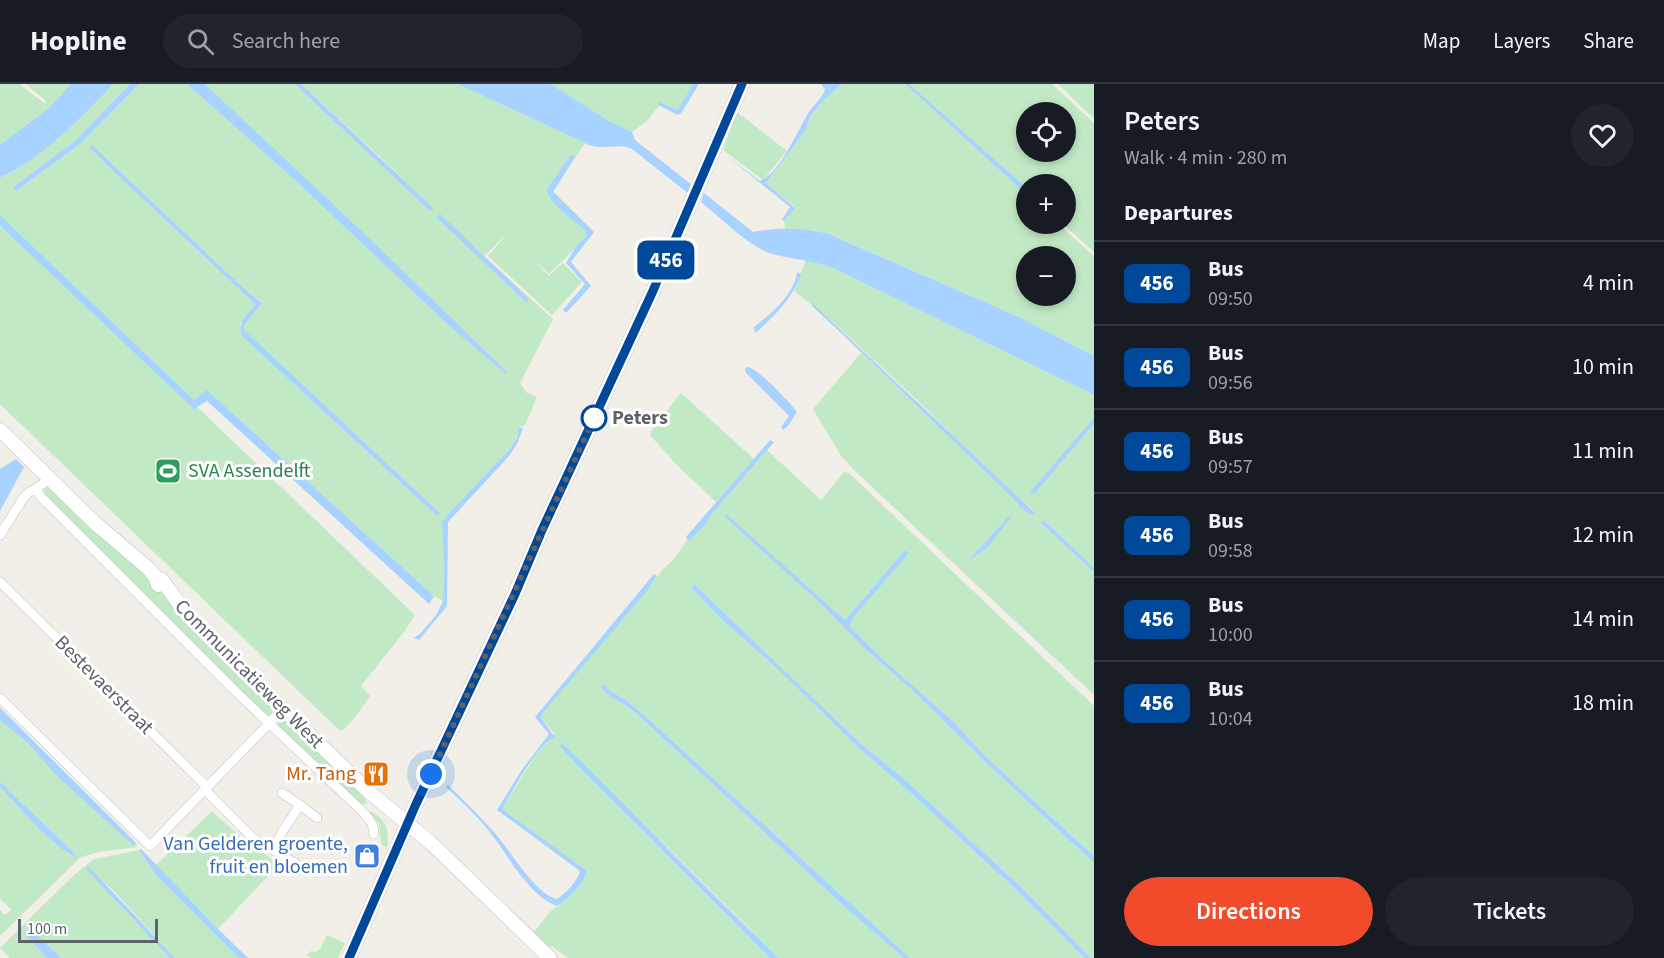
<!DOCTYPE html>
<html lang="en">
<head>
<meta charset="utf-8">
<style>
	:root { --surface:#171b24; --page:#20242c; --text:#f1f3f6; --muted:#9ea1a6; --line:#363941; --accent:#f14b2c }
	body { margin:0; font-family:"Source Sans 3",sans-serif; background:var(--page); color:var(--text); height:100vh; display:flex; flex-direction:column; font-size:22px; white-space:nowrap }
	* { box-sizing:border-box; margin:0 }
	p { font-size:20px; color:var(--muted) }
	.icon { flex:none; width:33px; height:33px; fill:none; stroke:currentColor; stroke-width:2; stroke-linecap:round; stroke-linejoin:round }
	.map { position:relative; flex:1; overflow:hidden }
	.side { display:flex; flex-direction:column; background:var(--surface); width:570px }
	.side>* { flex:none }
	.badge { padding:0 12px; border-radius:9px; font-size:21px; line-height:39px }
	.tools { position:absolute; left:1016px; top:18px; display:grid; gap:12px }
	.tools a { display:grid; place-items:center; width:60px; height:60px; border-radius:50%; background:var(--surface); box-shadow:0 3px 9px #0003; font-size:30px }
	.scale { position:absolute; left:18px; bottom:15px; width:140px; box-sizing:border-box; padding-left:6px; border:3px solid #5e6167; border-top:0; font-size:16px; line-height:21px; white-space:nowrap; color:#5e6167; -webkit-text-stroke:4px #fff; paint-order:stroke }
	.you { position:absolute; width:30px; height:30px; margin:-15px; border:4px solid #fff; border-radius:50%; background:#1a73e8; box-shadow:0 0 0 9px #1a73e833 }
	.map>.badge { position:absolute; translate:-50% -50%; box-shadow:0 0 0 3px #fff }
	h2 { padding:0 30px; font-size:22px; line-height:54px }
	.round { display:grid; place-items:center; flex:none; width:63px; height:63px; border-radius:32px; background:var(--page) }
	.overview { display:flex; align-items:center; justify-content:space-between; height:102px; padding:0 30px }
	h1 { font-size:28px; font-weight:600; line-height:45px }
	.primary-button { display:flex; gap:12px; margin-top:auto; padding:12px 30px }
	.primary-button a { flex:1; height:69px; border-radius:36px; background:var(--accent); color:#fff; font-size:24px; font-weight:600; line-height:69px; text-align:center }
	.primary-button a+a { background:var(--page); color:var(--text) }
	ul { padding:0; list-style:none }
	li { display:flex; align-items:center; gap:18px; height:84px; padding:0 30px; border-top:2px solid var(--line) }
	li div { flex:1 }
	li b { display:block; font-size:22px }
	li em { font-style:normal }
	li .badge { min-width:66px; font-weight:700; text-align:center }
	header { display:flex; align-items:center; gap:36px; box-sizing:border-box; height:84px; padding:0 30px; background:var(--surface); border-bottom:2px solid var(--line) }
	header strong { font-size:28px }
	nav { display:flex; gap:33px; margin-inline-start:auto; font-size:21px }
	.search { width:420px; height:54px; background:var(--page); display:flex; align-items:center; gap:15px; box-sizing:border-box; padding:0 21px; border-radius:33px; color:var(--muted); font-size:22px }
	main { display:flex; flex:1; min-height:0 }
	.map>svg:first-child { display:block }
</style>
</head>
<body>
<header>
<strong>Hopline</strong>
<div class="search"><svg class="icon" aria-label="search" viewBox="0 0 24 24"><circle cx="10" cy="10" r="6"/><path d="M15 15l6 6"/></svg>Search here</div>
<nav><a>Map</a><a>Layers</a><a>Share</a></nav>
</header>
<main>
<div class="map">
<svg width="1094" height="874" viewBox="0 0 1094 874">
	<rect width="100%" height="100%" fill="#f1efe7"/>
	<g fill="#c2e9c5" fill-rule="evenodd">
		<path d="M0,0H19L45,20L46,17L26,0H71L49,24L0,61Z"/>
		<path d="M113,0H130L75,57L13,103L16,107L80,60L139,0H187L297,98L445,238L506,287L205,0H295L407,98L301,0H458L585,59L553,107L593,147L549,190L531,173L549,192L563,179L582,198L552,231L488,172L507,150L484,172L553,235L520,299L527,309L537,313L525,341L519,344L517,355L509,366L449,429L443,439L444,477L443,517L434,512L207,306L194,316L0,131V94L9,90L74,38ZM92,61L238,199L262,218L244,241L243,246L439,428L437,432L243,253L240,240L255,222L253,218L158,129Z"/>
		<path d="M551,0H693L678,26L659,18V22L647,37L632,48L609,37Z"/>
		<path d="M842,0H905L1026,110V140H1058L1094,172V272L1019,233L839,154L817,147L785,145L784,137L795,123L766,99L805,47L811,32L826,14ZM1026,172H1065V212H1026Z"/>
		<path d="M909,0H1052L1094,39V168L1063,140H1065V100H1026V104ZM1026,28H1065V68H1026Z"/>
		<path d="M1058,0H1094V35Z"/>
		<path d="M737,28L787,67L763,96L723,66Z"/>
		<path d="M0,135L415,531L404,548L361,602L370,612L356,632L343,646H339L0,320Z"/>
		<path d="M806,175L833,184L1094,311V334L1067,371L1094,340V484L1045,437L1042,440L1094,488V611L853,385L841,372L813,325L861,269L1019,419L1017,422L1028,427L1031,424L985,384L922,321L832,237L794,207Z"/>
		<path d="M681,309L754,375L716,418L676,380L651,352V347Z"/>
		<path d="M767,366L821,416L844,388L849,389L1094,622V772L984,671L955,639L887,579L848,541L855,531L908,468L905,466L845,536L726,431L725,432L821,520L861,561L910,604L997,689L1094,779V874H1091L1022,804L903,694L861,660L694,500L691,503L718,532L781,588L860,665L903,702L1009,799L1084,874H910L645,632L626,616L609,606L603,600L623,621L635,628L847,825L904,874H779L562,659L581,685L770,874H567L552,862L549,864L533,849L551,827L564,817L587,787L501,726L535,672L555,650L541,634L543,629L664,484C675,476 679,466 687,457L686,453L689,457L706,440L710,432Z"/>
		<path d="M50,402L122,466L274,626L270,631H265L44,411V406Z"/>
		<path d="M0,624L136,759L137,763L99,768L81,773L0,852V826L4,831L12,826L0,815V703L68,770L76,773L67,762L0,698Z"/>
		<path d="M284,632L365,713L367,720L357,719L278,642L279,634Z"/>
		<path d="M363,726C384,729 391,746 387,764L381,760L379,739Z"/>
		<path d="M212,727L243,755L279,780L218,845L156,781Z"/>
		<path d="M139,766L156,791L239,874H175L111,804L87,785L170,874H61L29,845L25,849L47,874H10L0,864L74,791L94,775Z"/>
		<path d="M327,851L345,859L338,874H311L307,871L311,867L315,868L320,865Z"/>
	</g>
	<g fill="#a8d2ff">
		<path d="M71,0H113C81,34 42,74 0,94V61L49,24Z"/>
		<path d="M130,0H139L80,60L16,107L13,103L75,57Z"/>
		<path d="M187,0H205L369,154L507,288L505,289L445,238L297,98Z"/>
		<path d="M295,0H301L433,124L430,127Z"/>
		<path d="M458,0H551L609,37L632,48L635,56L692,101L689,110L632,65C618,58 606,67 589,61Z"/>
		<path d="M693,0H699L682,28L678,31L658,21L659,18L678,26Z"/>
		<path d="M821,0H842L826,14L811,31L805,47L766,99L795,124L784,137L782,136L790,123L727,72L760,97C781,88 797,47 809,28C814,20 823,14 825,5Z"/>
		<path d="M905,0H909L1021,99L1026,104V110Z"/>
		<path d="M92,61L238,199L262,219L244,241V246L440,429L437,432L243,253C236,239 246,232 255,222L253,218L110,84L90,64Z"/>
		<path d="M571,71L575,73L553,108L594,148L571,178L591,202L566,229L563,226L585,200L566,179L577,161L586,153V147C576,138 547,118 547,105Z"/>
		<path d="M704,109L753,148C777,143 805,144 829,150L1019,233L1094,272V311L833,184C811,175 782,175 764,167C741,155 721,134 701,118Z"/>
		<path d="M440,130L529,215L527,219L436,133Z"/>
		<path d="M0,131L194,316L207,306L434,512L429,520L207,317L194,325L10,151L0,141Z"/>
		<path d="M797,188L801,190C793,214 774,233 755,249L754,243C771,230 794,211 797,188Z"/>
		<path d="M813,220L1035,429L1031,431L1022,424L1019,425L1018,419L841,249L812,222Z"/>
		<path d="M748,283C759,286 789,317 797,328L788,342L783,346L781,343L789,332L746,289L745,284Z"/>
		<path d="M1094,334V340L1034,410L1030,408Z"/>
		<path d="M519,344H523L517,360L509,372L448,438L447,522L419,556L414,554L420,550L437,530L443,517L444,477L442,439L449,429L509,366L517,355Z"/>
		<path d="M770,356L774,358L710,432L706,440L689,457L686,453Z"/>
		<path d="M16,375L24,383L0,427V385Z"/>
		<path d="M726,430L845,536L905,466L909,469L855,531L849,542L887,579L955,639L984,671L1094,772V779L997,689L910,604L861,561L821,520L724,432Z"/>
		<path d="M1012,430L1011,433L988,463L970,476C977,466 985,460 992,451C999,444 1004,436 1012,430Z"/>
		<path d="M1041,437H1045L1094,484V488L1042,440Z"/>
		<path d="M654,490L657,492L646,508L543,629L541,634L555,653C539,658 511,709 502,725L587,787C585,799 568,815 557,822C527,810 509,772 489,747C476,731 461,717 446,703L448,701C464,717 480,732 494,748C508,764 537,812 557,815C565,810 577,798 580,787L497,726L521,687L549,650L535,633Z"/>
		<path d="M694,500L861,660L903,694L1022,804L1091,874H1084L1009,799L903,702L860,665L781,588L718,532L691,503Z"/>
		<path d="M603,600L609,606L626,616L645,632L910,874H904L847,825L635,628L610,612L601,604Z"/>
		<path d="M0,624L136,759L133,761L57,692L29,660L0,636Z"/>
		<path d="M562,659C635,730 705,804 779,874H770L581,685L560,662Z"/>
		<path d="M0,698L67,762L78,774C54,765 19,722 0,703Z"/>
		<path d="M141,765L218,845L248,874H239L156,791L139,766Z"/>
		<path d="M89,783L175,874H170L86,785Z"/>
		<path d="M29,844L61,874H47L24,849Z"/>
	</g>
	<g fill="none" stroke-linecap="round" stroke-linejoin="round">
		<defs>
			<g id="street">
				<path d="M36,405L41,413L236,608L361,726C368,734 374,739 374,750"/>
				<path d="M0,451L24,413C31,405 42,402 51,394"/>
				<path d="M0,498L207,703"/>
				<path d="M0,614L150,762L283,625"/>
				<path d="M205,706L253,754L295,779"/>
				<path d="M282,709L300,721"/>
				<path d="M273,766L282,748L300,721L317,734"/>
			</g>
			<g id="secondary">
				<path d="M0,346L95,439L149,485L156,494L158,501"/>
				<path d="M156,494L161,495L189,533L234,578L367,706L431,759L550,874"/>
				<path d="M349,874L416,720L515,510L542,446L652,209L742,0"/>
			</g>
		</defs>
		<use href="#street" stroke="#bbbdc2" stroke-width="10"/>
		<use href="#secondary" stroke="#bcbec5" stroke-width="15"/>
		<use href="#street" stroke="#fff" stroke-width="9"/>
		<use href="#secondary" stroke="#fff" stroke-width="14"/>
	</g>
	<g fill="none" stroke-linecap="round" stroke-linejoin="round">
		<defs>
			<path id="line" d="M349,874L416,720L515,510L542,446L652,209L742,0"/>
		</defs>
		<use href="#line" stroke="#fff" stroke-width="14"/>
		<use href="#line" stroke="#004899" stroke-width="9"/>
		<path stroke="#5e6167" stroke-width="6" stroke-dasharray="0 10.8" d="M431,690L594,334"/>
	</g>
	<defs>
		<symbol id="stadium-square" viewBox="-11 -11 22 22"><rect x="-9" y="-9" width="18" height="18" rx="4" fill="#2e9e5b" stroke="#fff"/><path d="M0-5a6.5 5 0 1 0 0 10a6.5 5 0 1 0 0-10ZM-3.5-1.8h7v3.6h-7Z" fill="#fff"/></symbol>
		<symbol id="restaurant-square" viewBox="-11 -11 22 22"><rect x="-9" y="-9" width="18" height="18" rx="4" fill="#e8710a" stroke="#fff"/><path d="M-5-6h1v4h1v-4h1v4h1v-4h1v5L-1.5 .5V6h-2V.5L-5-1ZM5-6V6H3V1.5H1.5Q1.5-4 5-6Z" fill="#fff"/></symbol>
		<symbol id="shop-square" viewBox="-11 -11 22 22"><rect x="-9" y="-9" width="18" height="18" rx="4" fill="#3f7fe0" stroke="#fff"/><path d="M-5-2.5h2.3a2.7 3.5 0 0 1 5.4 0H5L5.5 6h-11ZM-1.5-2.5h3a1.5 2.3 0 0 0-3 0Z" fill="#fff"/></symbol>
	</defs>
	<g fill-rule="evenodd">
		<use href="#stadium-square" x="153" y="372" width="30" height="30"/>
		<use href="#restaurant-square" x="361" y="675" width="30" height="30"/>
		<use href="#shop-square" x="352" y="757" width="30" height="30"/>
	</g>
	<circle fill="#fff" stroke="#004899" stroke-width="3" cx="594" cy="334" r="12"/>
	<g text-anchor="middle" dominant-baseline="central" stroke-width="6" stroke-linejoin="round" paint-order="stroke">
		<g font-size="20" font-weight="bold" fill="#5e6167" stroke="#fff" text-anchor="start">
			<text x="612" y="334">Peters</text>
		</g>
		<g font-size="20" fill="#27864d" stroke="#fff" text-anchor="start">
			<text x="188" y="387">SVA Assendelft</text>
		</g>
		<g font-size="20" fill="#5e6167" stroke="#fff">
			<text transform="translate(249 590) rotate(45)">Communicatieweg West</text>
			<text transform="translate(104 601) rotate(45)">Bestevaerstraat</text>
		</g>
		<g font-size="20" fill="#c56008" stroke="#fff" text-anchor="end">
			<text x="356" y="690">Mr. Tang</text>
		</g>
		<g font-size="20" fill="#366cbe" stroke="#fff" text-anchor="end">
			<text x="348" y="760">Van Gelderen groente,<tspan x="348" dy="23">fruit en bloemen</tspan></text>
		</g>
	</g>
</svg>
<div class="tools">
<a><svg class="icon" aria-label="locate" viewBox="0 0 24 24"><circle cx="12" cy="12" r="6"/><path d="M12 2v4M12 18v4M2 12h4M18 12h4"/></svg></a>
<a>+</a>
<a>−</a>
</div>
<div class="scale">100 m</div>
<div class="you" style="left:431px;top:690px"></div>
<b class="badge" style="left:666px;top:176px;background:#004899;color:#fff">456</b>
</div>
<section class="side">
<div class="overview"><div><h1>Peters</h1><p>Walk · 4 min · 280 m</p></div><a class="round"><svg class="icon" aria-label="heart" viewBox="0 0 24 24"><path d="M12 20l-8-8c-3-5 5-10 8-4 3-6 11-1 8 4z"/></svg></a></div>
<h2>Departures</h2>
<ul>
<li><span class="badge" style="background:#004899;color:#fff">456</span><div><b>Bus</b><p>09:50</p></div><em>4 min</em></li>
<li><span class="badge" style="background:#004899;color:#fff">456</span><div><b>Bus</b><p>09:56</p></div><em>10 min</em></li>
<li><span class="badge" style="background:#004899;color:#fff">456</span><div><b>Bus</b><p>09:57</p></div><em>11 min</em></li>
<li><span class="badge" style="background:#004899;color:#fff">456</span><div><b>Bus</b><p>09:58</p></div><em>12 min</em></li>
<li><span class="badge" style="background:#004899;color:#fff">456</span><div><b>Bus</b><p>10:00</p></div><em>14 min</em></li>
<li><span class="badge" style="background:#004899;color:#fff">456</span><div><b>Bus</b><p>10:04</p></div><em>18 min</em></li>
</ul>
<div class="primary-button"><a>Directions</a><a>Tickets</a></div>
</section>
</main>
</body>
</html>
